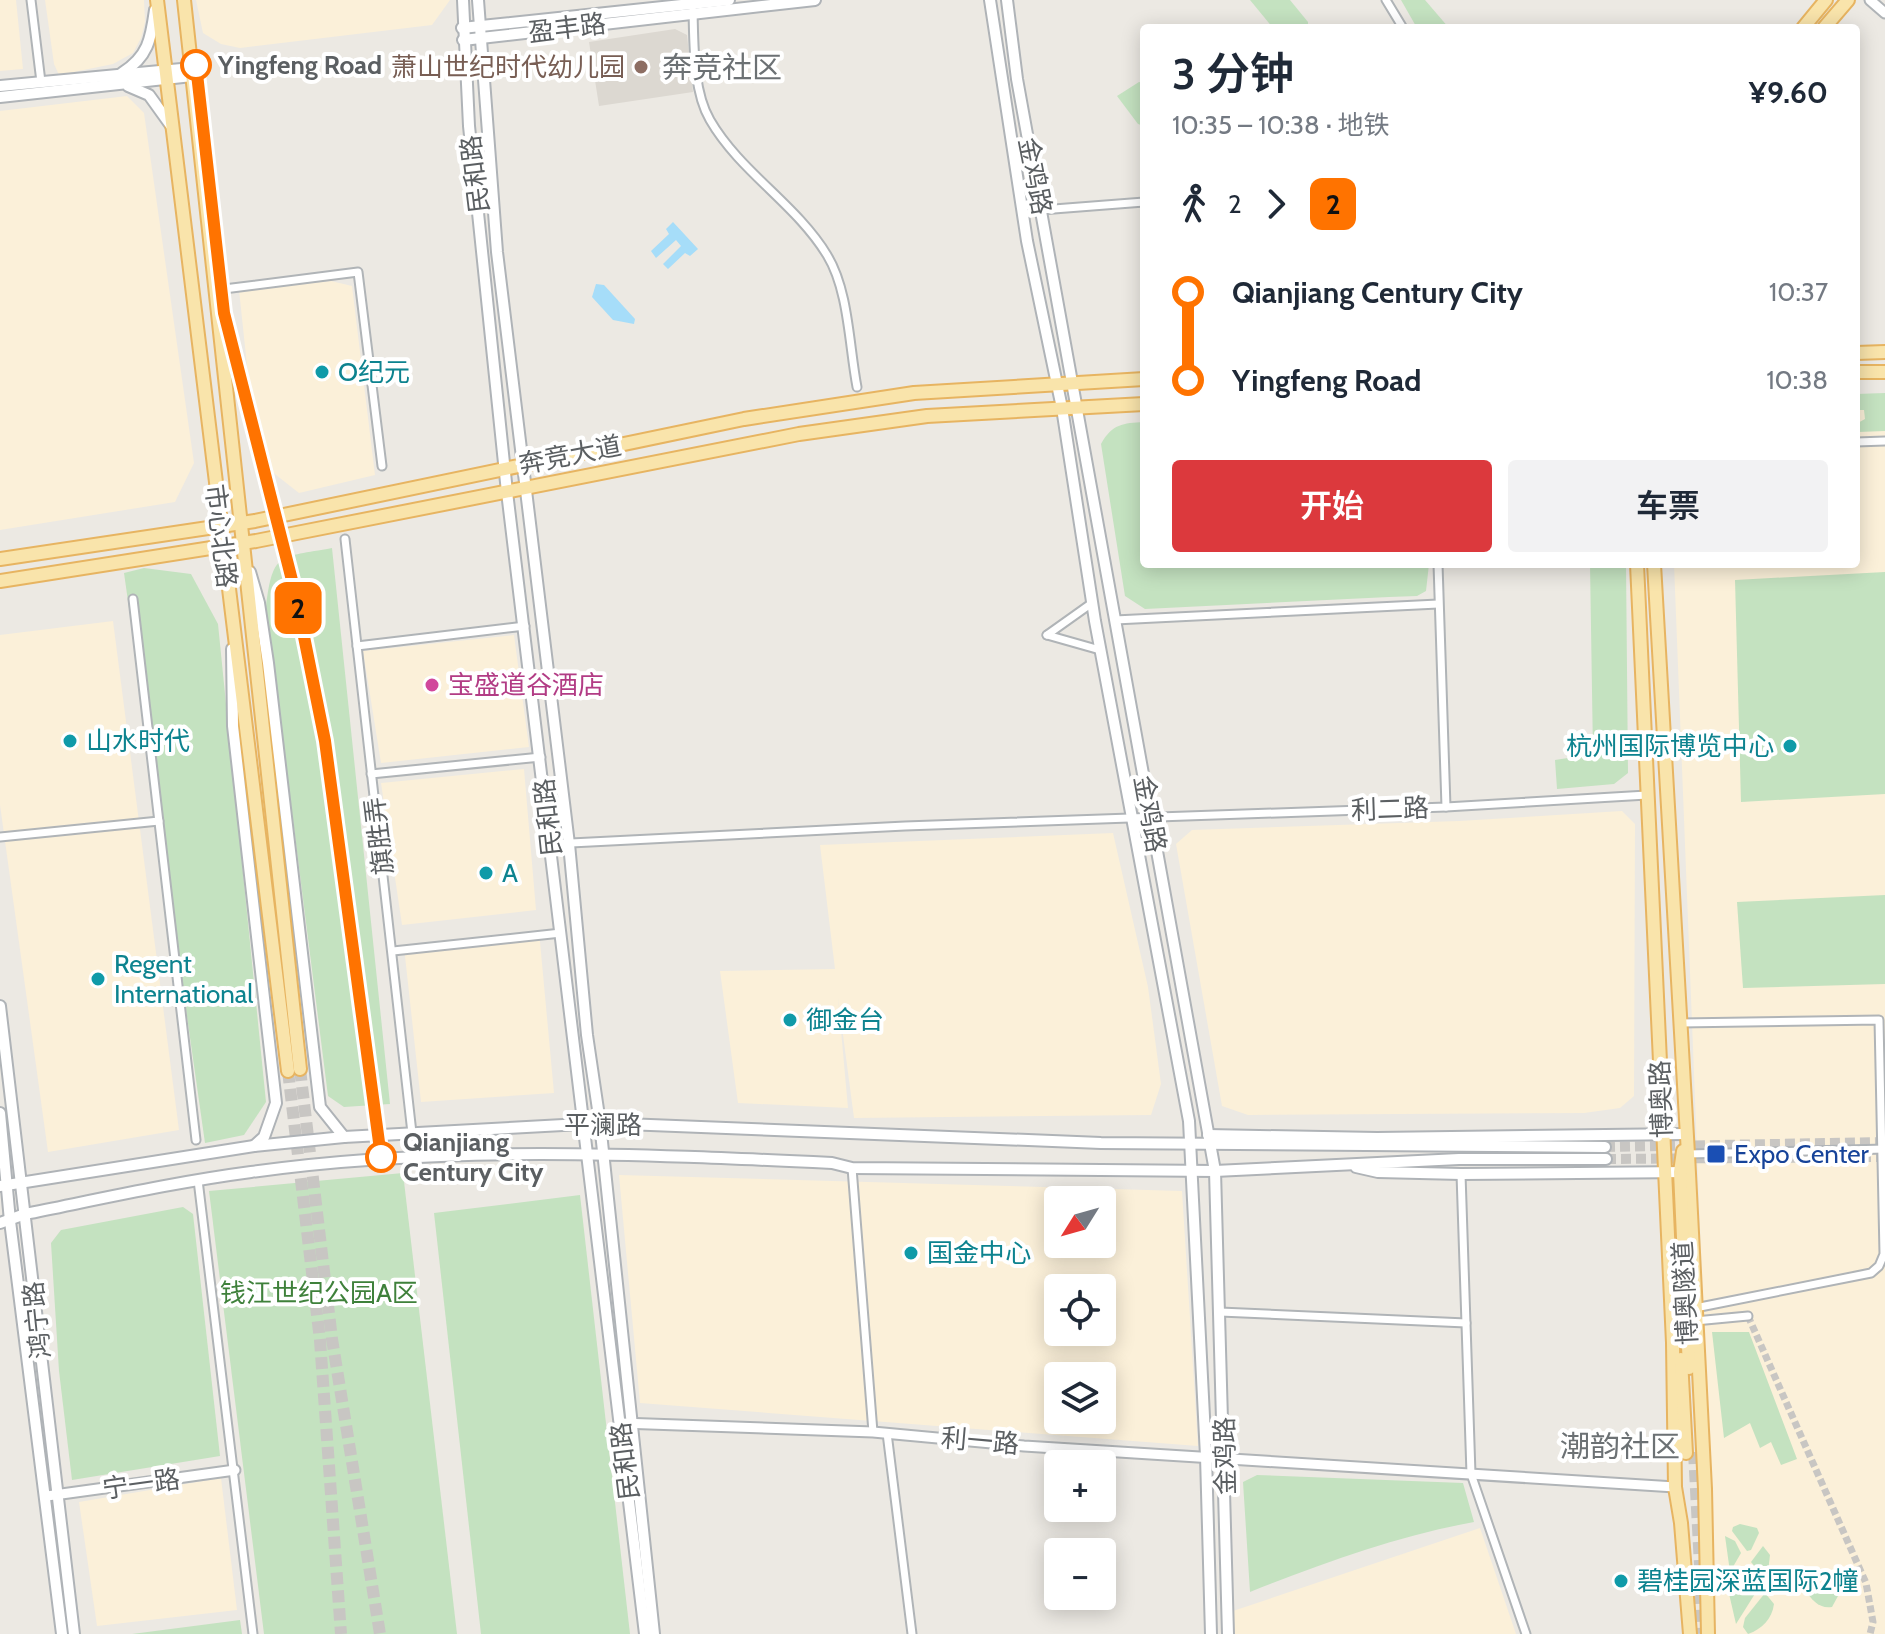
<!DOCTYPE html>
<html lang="zh">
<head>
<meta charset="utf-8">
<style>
	:root { --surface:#fff; --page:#f2f2f3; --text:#1f2937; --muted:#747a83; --accent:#dc393d }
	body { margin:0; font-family:Cabin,"Noto Sans SC",sans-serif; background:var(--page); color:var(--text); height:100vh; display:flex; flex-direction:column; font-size:30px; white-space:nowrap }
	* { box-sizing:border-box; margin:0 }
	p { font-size:26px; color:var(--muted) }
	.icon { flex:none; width:44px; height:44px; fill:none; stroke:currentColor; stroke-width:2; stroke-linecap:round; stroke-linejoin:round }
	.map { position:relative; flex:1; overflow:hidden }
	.panel { position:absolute; left:1140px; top:24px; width:720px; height:544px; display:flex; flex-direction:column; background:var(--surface); border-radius:8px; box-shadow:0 4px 20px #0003 }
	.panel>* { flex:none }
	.badge { padding:0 16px; border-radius:12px; font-size:28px; line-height:52px }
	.needle { width:52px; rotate:233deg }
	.buttons { position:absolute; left:1044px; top:1186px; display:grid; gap:16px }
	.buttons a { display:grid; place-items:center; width:72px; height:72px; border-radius:8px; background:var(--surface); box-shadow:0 4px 20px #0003; font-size:40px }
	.map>.badge { position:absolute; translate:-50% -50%; box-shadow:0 0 0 4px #fff }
	.legs { display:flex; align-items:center; gap:12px; height:88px; padding:0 32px; font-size:26px }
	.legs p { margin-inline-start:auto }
	.head { display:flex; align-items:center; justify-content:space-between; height:136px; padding:0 32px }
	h1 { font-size:44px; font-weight:600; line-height:60px }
	.action { display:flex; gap:16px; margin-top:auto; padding:16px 32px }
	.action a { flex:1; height:92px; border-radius:8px; background:var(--accent); color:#fff; font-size:32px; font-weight:600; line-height:92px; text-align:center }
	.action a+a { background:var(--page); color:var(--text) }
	ul { padding:0 32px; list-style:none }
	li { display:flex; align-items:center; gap:28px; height:88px; font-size:30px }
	li i { display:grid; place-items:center; width:12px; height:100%; margin:0 10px; background:currentColor }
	li i::after { content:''; width:20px; height:20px; margin:-10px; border:6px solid; border-radius:50%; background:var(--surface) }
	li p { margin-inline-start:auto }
	li:first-child i { background:linear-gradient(#0000 50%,currentColor 0) }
	li:last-child i { background:linear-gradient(currentColor 50%,#0000 0) }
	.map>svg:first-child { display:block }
</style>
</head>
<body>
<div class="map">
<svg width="1885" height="1634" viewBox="0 0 1885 1634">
	<rect width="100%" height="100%" fill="#ece9e3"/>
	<g fill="#fbf0d9" fill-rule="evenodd">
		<path d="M0,0H16L23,69L0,71Z"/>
		<path d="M45,0H144L145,22L141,38L133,53L113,64L59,75L54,64Z"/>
		<path d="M196,0H450L432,25L240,48L221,44L203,33Z"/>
		<path d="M127,96L144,113L194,463L175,502L0,530V111Z"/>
		<path d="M331,281L352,286L375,475L299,493L257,460L239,290Z"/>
		<path d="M1856,395H1885V1634H1716L1674,564H1856Z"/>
		<path d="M113,621L179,1130L48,1152L0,805V635Z"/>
		<path d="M514,635L529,747L381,763L363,651Z"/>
		<path d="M524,769L536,910L402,925L381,783Z"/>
		<path d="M1622,811L1635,824L1634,1096L1620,1108L1584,1113L1248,1115L1222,1106L1176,844L1192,830L1459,821Z"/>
		<path d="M1113,833L1148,987L1161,1084L1151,1115L854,1118L838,997L848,1108L738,1103L720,971L835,969L820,845Z"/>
		<path d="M539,931L554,1093L421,1102L404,947Z"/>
		<path d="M619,1175L1182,1191L1198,1446L640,1403ZM1058,1200H1102V1244H1058ZM1058,1288H1102V1332H1058ZM1058,1376H1102V1420H1058Z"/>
		<path d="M221,1478L237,1610L97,1626L79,1502Z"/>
		<path d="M1480,1528L1516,1634H1234L1233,1611Z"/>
	</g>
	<path fill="#dcd8d1" d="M675,29L687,35L693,92L599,106L589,42Z"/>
	<g fill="#c4e2c0">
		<path d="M1250,0H1290L1308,22V28H1273Z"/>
		<path d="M1401,0H1425L1449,28H1417Z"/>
		<path d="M1139,82L1144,83V126L1138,124L1117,96Z"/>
		<path d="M1885,393V431L1858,432L1856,424L1865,419L1864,410H1856V394Z"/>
		<path d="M1144,422V564H1429L1426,591L1417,596L1389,597L1145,609L1125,596L1101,444C1112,424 1123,423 1144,422Z"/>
		<path d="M332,548L390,1104L344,1107L328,1096L266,607C273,551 279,558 332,548Z"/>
		<path d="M1590,564H1626L1628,773L1614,784L1557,789L1555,760L1593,754Z"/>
		<path d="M144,568L191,574L218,624L266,1102L244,1135L205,1143L124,573Z"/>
		<path d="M1885,572V794L1741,802L1735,580Z"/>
		<path d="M1885,895V984L1743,988L1737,902Z"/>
		<path d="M403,1173L457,1634H264L209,1191Z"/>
		<path d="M580,1195L630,1634H481L434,1213Z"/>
		<path d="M183,1207L193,1214L220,1456L72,1480L59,1371L51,1243L61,1230Z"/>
		<path d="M1712,1332H1749L1797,1459L1781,1465L1771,1442L1760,1448L1750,1423L1724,1438Z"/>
		<path d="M1257,1475L1463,1483L1474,1522C1397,1536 1323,1563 1250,1592L1243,1482Z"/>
		<path d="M1740,1524L1757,1528L1759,1533L1751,1550L1747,1551L1732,1531L1733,1527Z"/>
		<path d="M1725,1536L1735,1541L1741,1553L1730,1572Z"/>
		<path d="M1763,1546L1770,1555L1767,1581L1751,1562Z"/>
		<path d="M1744,1567L1758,1581V1589L1736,1624L1727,1585L1734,1572Z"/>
		<path d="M1812,1584L1838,1596L1832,1607C1819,1609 1812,1600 1805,1590Z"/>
		<path d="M1765,1593L1774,1604C1772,1619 1762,1629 1748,1634L1743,1627L1745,1618Z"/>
		<path d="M240,1620L242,1634H132Z"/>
	</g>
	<g fill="#a6ddf9">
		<path d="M673,222L698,249L690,256L685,253L668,269L663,264L681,246L676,240L656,258L651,251L669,234L666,229Z"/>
		<path d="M596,284L604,285L635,319L634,324L613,320L592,297Z"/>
	</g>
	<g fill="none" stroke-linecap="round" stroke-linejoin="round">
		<path stroke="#c8c6c3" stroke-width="7" stroke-dasharray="7 3.5" stroke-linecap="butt" d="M1748,1316L1866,1583L1873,1622L1870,1634"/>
		<g stroke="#c8c6c3" stroke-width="10" stroke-dasharray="10 5" stroke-linecap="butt">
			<path d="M1605,1147L1885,1142"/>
			<path d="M1606,1159L1885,1157"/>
		</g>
		<g stroke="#c8c6c3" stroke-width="12" stroke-dasharray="12 6" stroke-linecap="butt">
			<path d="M300,1069L332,1339L380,1634"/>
			<path d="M288,1071L320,1340L341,1634"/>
			<path d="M1694,1452L1702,1603"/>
			<path d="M1694,1592L1696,1634"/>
		</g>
		<defs>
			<g id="minor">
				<path d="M31,0L41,82"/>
				<path d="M1386,0L1403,28"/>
				<path d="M693,11C694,45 693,91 710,120C740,172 796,204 827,255C849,291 849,346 857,387"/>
				<path d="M1041,210L1144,202"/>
				<path d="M216,290L358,272L382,466"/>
				<path d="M1856,442L1885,441"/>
				<path d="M345,539L412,1133"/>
				<path d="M1438,564L1446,807"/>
				<path d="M133,599L196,1140"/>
				<path d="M1115,620L1438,604"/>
				<path d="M1047,635L1100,650"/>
				<path d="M1047,635L1092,603"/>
				<path d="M357,646L525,626"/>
				<path d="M371,774L541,757"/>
				<path d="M0,837L159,821"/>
				<path d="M551,844L905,826L1446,807L1647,795"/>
				<path d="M393,951L561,933"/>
				<path d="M1680,1023L1879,1020L1884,1254L1879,1266L1871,1273L1695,1308"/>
				<path d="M1688,1154L1885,1149"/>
				<path d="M852,1168L873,1432"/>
				<path d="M1461,1174L1471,1474L1526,1634"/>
				<path d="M198,1180L253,1634"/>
				<path d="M1220,1312L1466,1323"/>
				<path d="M1695,1321L1748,1316"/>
				<path d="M887,1433L912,1634"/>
			</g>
			<g id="tertiary">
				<path d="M1870,0L1885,13"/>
				<path d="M621,1423L873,1432L1024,1446L1675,1487"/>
				<path d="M47,1496L235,1470"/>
			</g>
			<g id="secondary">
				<path d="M463,0L469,126L507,492L645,1634"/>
				<path d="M478,0L497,252L569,844L587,1035L600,1123L654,1634"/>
				<path d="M990,0L1027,241L1062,408L1095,621L1189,1121L1206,1456L1211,1634"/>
				<path d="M1007,0L1017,79L1215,1171L1228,1634"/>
				<path d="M462,28L729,0"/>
				<path d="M463,40L815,0"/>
				<path d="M122,73C148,57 151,39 155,10"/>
				<path d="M0,86L192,68"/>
				<path d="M128,86L149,95L172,127"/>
				<path d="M0,97L192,76"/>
				<path d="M250,572L259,603L268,663L320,1107L344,1137"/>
				<path d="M232,649L233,726L276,1103L264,1137L254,1146"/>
				<path d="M0,1006L74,1634"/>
				<path d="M0,1113L10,1221L62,1634"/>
				<path d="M1208,1135L1377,1138L1686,1134"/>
				<path d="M1356,1167L1378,1172L1461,1174L1687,1172"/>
				<path d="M0,1186L254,1146L344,1137L600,1123L1101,1143L1605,1147"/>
				<path d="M0,1223L25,1214C100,1199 175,1182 251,1172C443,1145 639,1154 832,1163L852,1168L1215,1171L1459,1159H1606"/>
			</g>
			<g id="primary">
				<path d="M157,0L288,1071"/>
				<path d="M184,0L300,1069"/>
				<path d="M1803,28L1826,0"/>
				<path d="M1824,28L1848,0"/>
				<path d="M1856,353L1885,352"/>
				<path d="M1856,372H1885"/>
				<path d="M0,559L255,521L744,419L914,393L1144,379"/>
				<path d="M1637,564L1673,1343L1675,1487L1681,1523L1690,1634"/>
				<path d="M1654,564L1688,1154L1705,1489L1708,1634"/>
				<path d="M0,581L256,541L799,434L927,416L1144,404"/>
				<path d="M1683,1151L1680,1172L1689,1368"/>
				<path d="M1681,1359L1686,1453"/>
			</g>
		</defs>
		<use href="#minor" stroke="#b0b4b7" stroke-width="11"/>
		<use href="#tertiary" stroke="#b0b4b7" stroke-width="13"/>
		<use href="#secondary" stroke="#afb3b7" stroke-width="14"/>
		<use href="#primary" stroke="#e7b461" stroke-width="16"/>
		<use href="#minor" stroke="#fff" stroke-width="7"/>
		<use href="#tertiary" stroke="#fff" stroke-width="9"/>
		<use href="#secondary" stroke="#fff" stroke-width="10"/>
		<use href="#primary" stroke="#f9e4ab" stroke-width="12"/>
	</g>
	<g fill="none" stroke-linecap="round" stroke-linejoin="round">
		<defs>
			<path id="line-1" d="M196,65L224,313L295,592L325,741L381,1157"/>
		</defs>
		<use href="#line-1" stroke="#fff" stroke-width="18"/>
		<use href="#line-1" stroke="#ff7300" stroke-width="12"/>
	</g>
	<g fill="#fff" stroke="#ff7300" stroke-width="4">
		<circle cx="196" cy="65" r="14"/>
		<circle cx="381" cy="1157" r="14"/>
	</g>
	<circle fill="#8d6e63" stroke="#fff" stroke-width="3" cx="641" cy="67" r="8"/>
	<g fill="#0f9aa8" stroke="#fff" stroke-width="3">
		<circle cx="322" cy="372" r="8"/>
		<circle cx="70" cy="741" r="8"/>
		<circle cx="1790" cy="746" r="8"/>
		<circle cx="486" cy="873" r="8"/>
		<circle cx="98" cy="979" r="8"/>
		<circle cx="790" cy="1020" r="8"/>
		<circle cx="911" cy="1253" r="8"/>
		<circle cx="1621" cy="1581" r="8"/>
	</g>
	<circle fill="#d1479c" stroke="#fff" stroke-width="3" cx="432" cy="685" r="8"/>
	<rect fill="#1a4fb4" stroke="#fff" stroke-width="3" x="1706" y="1144" width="20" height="20" rx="4"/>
	<g text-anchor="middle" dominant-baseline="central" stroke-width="8" stroke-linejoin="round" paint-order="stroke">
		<g font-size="26" fill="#5b5f62" stroke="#fff">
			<text transform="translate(567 28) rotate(-7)">盈丰路</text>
			<text transform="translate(475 174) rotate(-97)">民和路</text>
			<text transform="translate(1035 176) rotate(79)">金鸡路</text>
			<text transform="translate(570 455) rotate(-11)">奔竞大道</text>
			<text transform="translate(221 536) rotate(83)">市心北路</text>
			<text transform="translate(1390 809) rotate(-2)">利二路</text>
			<text transform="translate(1150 814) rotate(80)">金鸡路</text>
			<text transform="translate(548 817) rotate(-96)">民和路</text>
			<text transform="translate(379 836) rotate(-97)">旗胜弄</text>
			<text transform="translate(1661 1099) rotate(-92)">博奥路</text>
			<text x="603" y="1125">平澜路</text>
			<text transform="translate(1685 1293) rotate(-93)">博奥隧道</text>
			<text transform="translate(37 1320) rotate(-96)">鸿宁路</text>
			<text transform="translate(980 1441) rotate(5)">利一路</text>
			<text transform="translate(1225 1456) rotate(-91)">金鸡路</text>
			<text transform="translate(625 1461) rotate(-97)">民和路</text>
			<text transform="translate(141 1484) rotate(-8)">宁一路</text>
		</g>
		<g font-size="26" font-weight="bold" fill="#5b5f62" stroke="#fff" text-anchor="start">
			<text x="218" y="65">Yingfeng Road</text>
			<text x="403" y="1142">Qianjiang<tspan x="403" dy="30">Century City</tspan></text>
		</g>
		<g font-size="26" fill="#785e54" stroke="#fff" text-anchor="end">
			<text x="625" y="67">萧山世纪时代幼儿园</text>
		</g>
		<g font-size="26" fill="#0d838f" stroke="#fff" text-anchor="start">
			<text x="338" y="372">O纪元</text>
			<text x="86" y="741">山水时代</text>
			<text x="1774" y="746" text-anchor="end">杭州国际博览中心</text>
			<text x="502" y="873">A</text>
			<text x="114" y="964">Regent<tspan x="114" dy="30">International</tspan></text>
			<text x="806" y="1020">御金台</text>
			<text x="927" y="1253">国金中心</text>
			<text x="1637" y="1581">碧桂园深蓝国际2幢</text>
		</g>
		<g font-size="26" fill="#b23c85" stroke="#fff" text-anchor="start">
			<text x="448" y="685">宝盛道谷酒店</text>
		</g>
		<g font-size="26" fill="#164399" stroke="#fff" text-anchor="start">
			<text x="1734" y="1154">Expo Center</text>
		</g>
		<g font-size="26" fill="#3f813b" stroke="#fff">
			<text x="319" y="1293">钱江世纪公园A区</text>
		</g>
		<g font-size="30" fill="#6c7174" stroke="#fff">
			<text x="722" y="67">奔竞社区</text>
			<text x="1620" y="1446">潮韵社区</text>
		</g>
	</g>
</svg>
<div class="buttons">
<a><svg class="needle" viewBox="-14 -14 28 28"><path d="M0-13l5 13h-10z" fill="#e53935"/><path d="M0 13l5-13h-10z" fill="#747a83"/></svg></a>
<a><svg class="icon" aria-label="locate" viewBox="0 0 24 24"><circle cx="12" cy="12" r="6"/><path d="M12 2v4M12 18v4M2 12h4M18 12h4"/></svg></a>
<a><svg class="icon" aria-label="layers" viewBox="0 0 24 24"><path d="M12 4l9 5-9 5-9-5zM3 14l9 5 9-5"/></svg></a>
<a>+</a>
<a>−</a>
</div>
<b class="badge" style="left:298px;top:608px;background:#ff7300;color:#111">2</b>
<section class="panel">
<div class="head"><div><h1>3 分钟</h1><p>10:35 – 10:38 · 地铁</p></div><b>¥9.60</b></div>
<div class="legs"><svg class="icon" aria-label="walk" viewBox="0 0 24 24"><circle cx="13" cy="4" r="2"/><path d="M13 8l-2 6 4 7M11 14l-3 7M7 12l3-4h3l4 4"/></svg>2<svg class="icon" aria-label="forward" viewBox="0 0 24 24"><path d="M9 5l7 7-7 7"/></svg><b class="badge" style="background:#ff7300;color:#111">2</b></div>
<ul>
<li><i style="color:#ff7300"></i><b>Qianjiang Century City</b><p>10:37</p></li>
<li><i style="color:#ff7300"></i><b>Yingfeng Road</b><p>10:38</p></li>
</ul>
<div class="action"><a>开始</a><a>车票</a></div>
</section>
</div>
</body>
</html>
